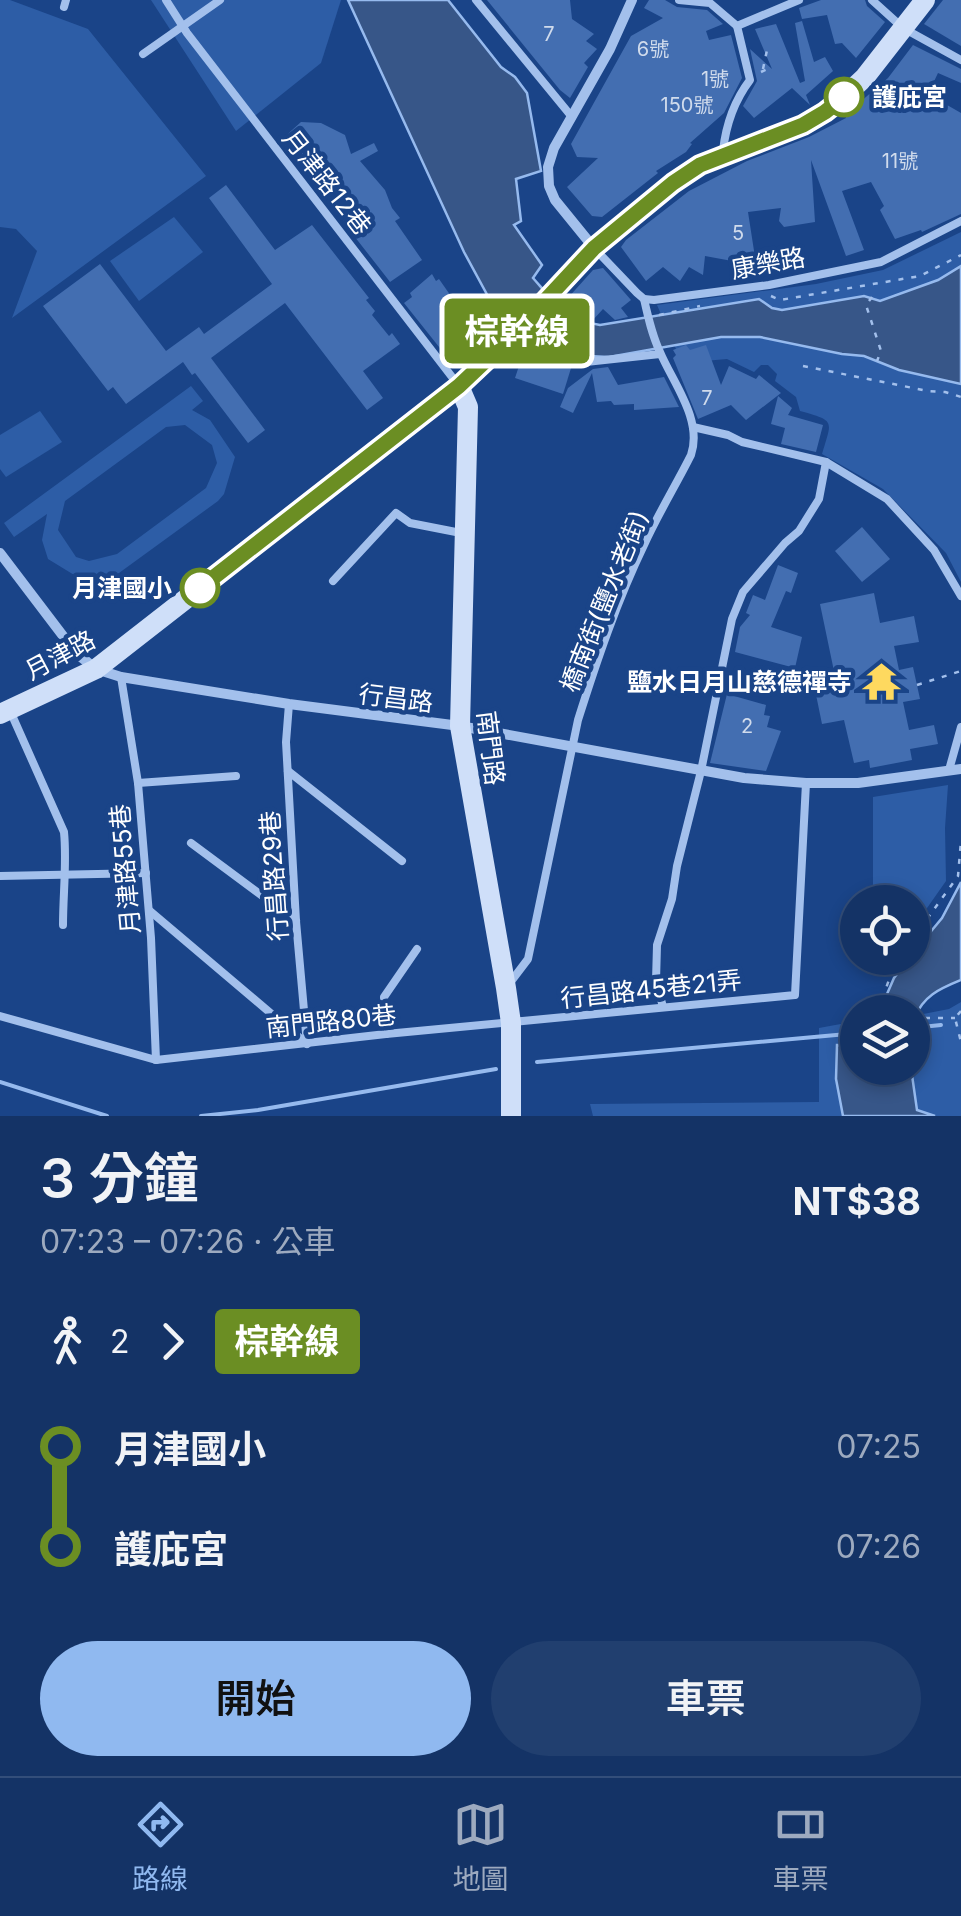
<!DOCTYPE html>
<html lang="zh-TW">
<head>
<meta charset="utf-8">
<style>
	:root { --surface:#143366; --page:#213f6f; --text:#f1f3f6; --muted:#9daabf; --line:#334e7a; --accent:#90b9f0 }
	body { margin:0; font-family:Inter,"Noto Sans TC",sans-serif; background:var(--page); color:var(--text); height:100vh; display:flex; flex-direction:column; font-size:38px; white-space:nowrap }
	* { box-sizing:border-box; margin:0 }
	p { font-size:32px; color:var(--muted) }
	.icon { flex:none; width:55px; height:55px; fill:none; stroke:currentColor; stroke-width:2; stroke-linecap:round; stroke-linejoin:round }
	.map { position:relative; height:1116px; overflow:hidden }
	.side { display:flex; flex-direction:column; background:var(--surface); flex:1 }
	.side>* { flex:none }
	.badge { padding:0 20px; border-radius:8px; font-size:35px; line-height:65px }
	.buttons { position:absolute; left:840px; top:885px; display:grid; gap:20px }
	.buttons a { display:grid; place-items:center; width:90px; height:90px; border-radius:50%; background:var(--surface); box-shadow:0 5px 15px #0003,0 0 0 2px var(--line); font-size:50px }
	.map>.badge { position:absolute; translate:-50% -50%; box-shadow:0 0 0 5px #fff }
	.legs { display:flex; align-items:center; gap:15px; height:110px; padding:0 40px; font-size:32px }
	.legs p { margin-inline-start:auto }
	.headline { display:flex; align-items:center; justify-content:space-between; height:170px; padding:0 40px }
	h1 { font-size:55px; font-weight:600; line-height:75px }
	.primary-button { display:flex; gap:20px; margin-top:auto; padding:20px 40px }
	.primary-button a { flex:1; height:115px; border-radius:60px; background:var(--accent); color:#111; font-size:40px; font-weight:600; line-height:115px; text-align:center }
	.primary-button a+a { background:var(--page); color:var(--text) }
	ul { padding:0 40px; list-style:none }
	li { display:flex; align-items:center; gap:35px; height:100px; font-size:38px }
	li i { display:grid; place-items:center; width:15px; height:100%; margin:0 12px; background:currentColor }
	li i::after { content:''; width:25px; height:25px; margin:-12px; border:8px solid; border-radius:50%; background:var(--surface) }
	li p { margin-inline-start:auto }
	li:first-child i { background:linear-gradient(#0000 50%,currentColor 0) }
	li:last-child i { background:linear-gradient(currentColor 50%,#0000 0) }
	.tabs { display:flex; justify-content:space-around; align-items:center; height:140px; border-top:2px solid var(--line); background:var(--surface); font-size:28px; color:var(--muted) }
	.tabs a { display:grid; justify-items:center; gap:5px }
	.tabs .on { color:var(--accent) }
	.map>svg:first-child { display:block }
</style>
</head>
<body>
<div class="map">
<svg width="961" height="1116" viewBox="0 0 961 1116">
	<rect width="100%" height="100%" fill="#1a4488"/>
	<g fill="#2d5da6" fill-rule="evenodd">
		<path d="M0,0H10L88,29L206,176L12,318L37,251L16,229L0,227Z"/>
		<path d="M151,0H341L321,63L236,131Z"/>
		<path d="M174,217L203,252L139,301L110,261Z"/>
		<path d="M961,232V582L946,553L883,489L822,454C832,420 836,421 800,411L796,397L775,381L777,374L768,365H761L754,372L727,359L682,363L657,305L816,284L883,270Z"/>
		<path d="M191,386L203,401L192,410L210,420L235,457L224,494L218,501L108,581H84L48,559L42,540L47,514L14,537L4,523ZM185,425L212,445L217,463L206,488L117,554L89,561L76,557L58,530L65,501L166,427Z"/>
		<path d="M40,411L62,442L6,477L0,469V435Z"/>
		<path d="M948,785L945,828L946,881L913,928L912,902H873V797Z"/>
		<path d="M961,1002V1116H593L590,1104L819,1102V1028L857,1021L858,1068H912L913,1016L949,1009Z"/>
	</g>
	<g fill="#375688" stroke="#96baee" stroke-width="2.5">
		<path d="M348,0H448L501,67L515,77L527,93L541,171L516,179L521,221L514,225L542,265L533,278C555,303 566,320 600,325L759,299L772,308L782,310L864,296L880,301L938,280L961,266V384L899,370L864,356L842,354L760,337H721L609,357L588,356L557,348L538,336L504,306H496L490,300L464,252Z"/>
		<path d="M961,882V980C939,989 923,996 914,1019L912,1012H894L887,994L894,978L909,958H912L913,953L942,918Z"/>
		<path d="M837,1045L857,1046L858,1068H911L917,1110L935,1116H843L836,1079Z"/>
	</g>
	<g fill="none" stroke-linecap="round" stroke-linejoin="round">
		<g stroke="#96baee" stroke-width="4">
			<path d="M912,1028L941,1025"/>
			<path d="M537,1062L858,1033"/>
			<path d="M0,1082L107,1116"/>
			<path d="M201,1116L258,1110L496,1069"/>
		</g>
	</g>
	<g fill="#436eb1">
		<path d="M487,0H570L572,19L594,34L586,41L597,49L584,63L588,67L570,98L560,90Z"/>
		<path d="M649,0H665L677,7L707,10L723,24L706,31L709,40L731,35L742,78L724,113L690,143L692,144L686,152L656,171L658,173L602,217L592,216L567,187L598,158L577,157L571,144L631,36L663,18L644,8Z"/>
		<path d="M821,0H865L867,6L885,22L856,58L842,43L835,44L827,15L802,19L799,8Z"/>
		<path d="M943,0H961V46L924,24Z"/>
		<path d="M802,21L814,62L825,57L833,71L806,95L810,105L792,88L754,118L743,106L757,81L750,49L772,69L755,29L776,24L800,83L805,81L795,23Z"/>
		<path d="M913,45L961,69V83L938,73L928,94L961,113V214L922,232L921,230L895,239L880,210L884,206L871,182L842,191L864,250L846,256L811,160L815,222L784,227L779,221L781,208L748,212L757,270H743V263L705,256L703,275L689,267L680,281L663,267L646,281L621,247L626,240L689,191L747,161L809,137L846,118L845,115L888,78Z"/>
		<path d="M301,122L321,123L345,135L351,154L374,143L378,151L360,161L385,190L392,208L400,218L395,221L422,260L390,282L387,278L351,232L333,204L281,140Z"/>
		<path d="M226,185L275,250L312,225L369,298L366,300L375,311L372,315L389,336L392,333L400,344L363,371L383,398L367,410L285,303L211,358L265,430L248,443L195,373L192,375L183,362L126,404L113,387L108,391L43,306L100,264L166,351L199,327L204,334L272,284L209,198Z"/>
		<path d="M603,268L631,300L621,308L628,317L615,320L603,309L592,321L584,313L577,319L564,309L567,299L593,270Z"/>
		<path d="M432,274L436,281L439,279L460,309L474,300L484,311L488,305L502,316L496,327L451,362L404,303L412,297L410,293Z"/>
		<path d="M686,345L690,350L706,345L721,385L729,366L756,379L759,375L781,393L746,420L731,405L698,419L673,358L676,355L673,350Z"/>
		<path d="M525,348L572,365L563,394L515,378Z"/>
		<path d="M608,367L618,385L664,377L679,407L634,410V404L614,405L611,401L597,402L592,373L573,413L560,407L568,388L593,369Z"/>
		<path d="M778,396L792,408L788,415L823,425L816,452L781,444L785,428L771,424Z"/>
		<path d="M862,527L890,559L862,582L835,551Z"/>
		<path d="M778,565L798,573L791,593L786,591L771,627L802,637L795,668L735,652L740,627L750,615L746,613L753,595L765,600Z"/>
		<path d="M874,593L880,623L914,616L919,642L894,646L899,670L913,667L920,699L903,702L909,730L934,725L938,744L910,749L912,760L870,768L869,760L854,763L844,720L822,724L813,680L835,676L820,604Z"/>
		<path d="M727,694L766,705L764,715L770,716L767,727L781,731L766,771L710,763Z"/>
	</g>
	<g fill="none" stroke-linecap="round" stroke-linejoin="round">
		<g stroke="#a3c0ec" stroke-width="2.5" stroke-dasharray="5 8" stroke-linecap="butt">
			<path d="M763,69L767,50"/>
			<path d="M761,72L772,67"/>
			<path d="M771,296L780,300L920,276L961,255"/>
			<path d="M872,297L866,305L881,351L877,361"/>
			<path d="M659,315L700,306"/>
			<path d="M803,366L928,391L945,392L961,397"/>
			<path d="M917,685L961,671"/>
			<path d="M912,940L958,876L961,841"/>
			<path d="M961,1011L955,1018L961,1042"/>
			<path d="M884,1012C882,991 890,976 900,958"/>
			<path d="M912,1018H955"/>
		</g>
		<g stroke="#a3c0ec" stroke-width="8">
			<path d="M166,0L187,33L459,386"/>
			<path d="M476,0L572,117"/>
			<path d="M679,0L710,3L737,26"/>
			<path d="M872,0L903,28L961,60"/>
			<path d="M64,7L66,0"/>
			<path d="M143,54L220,0"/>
			<path d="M723,151C726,124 734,101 750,80L737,26L799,0"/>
			<path d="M595,249L637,293L644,299L654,300L769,285L881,262L961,221"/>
			<path d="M515,335L539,346L586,362L660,354"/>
			<path d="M693,427L728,435L742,442L826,462L887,499L934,550L961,596"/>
			<path d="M333,581L396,513L410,523L461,533"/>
			<path d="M121,677L138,783L151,938L156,1060"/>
			<path d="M289,704L286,742L296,921L307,1044"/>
			<path d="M11,713L64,832C67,862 63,894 63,925"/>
			<path d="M949,770L961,727"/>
			<path d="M288,771L402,861"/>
			<path d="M138,783L236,776"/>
			<path d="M191,843L296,921"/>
			<path d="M0,876L146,873"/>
			<path d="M150,911L307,1044"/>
			<path d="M509,984L528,959L578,720C597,660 617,601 644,545C658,514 676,485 691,455C703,420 673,383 660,352C652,335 648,317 644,299"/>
			<path d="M663,1007L656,981L657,945L672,899L677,866L701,771L732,619L743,592L785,543L799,531L819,499L826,462"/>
			<path d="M0,1016L156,1060L386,1034L795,995L806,783"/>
			<path d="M386,1034L384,997L417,949"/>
		</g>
		<g stroke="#a3c0ec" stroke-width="10">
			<path d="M594,248L555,200L549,186L548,167L554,148L610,49L632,0"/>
			<path d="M0,553L76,653L96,669L121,677L289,704L460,726L744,778L806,783H858L961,769"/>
		</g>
		<g stroke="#cfdff9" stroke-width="20">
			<path d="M459,386L468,407L460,726L506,988L511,1023V1116"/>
			<path d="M0,714L96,669L459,386L515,334L594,248L673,183L700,165L803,125L825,112L848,93L865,77L925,0"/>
		</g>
	</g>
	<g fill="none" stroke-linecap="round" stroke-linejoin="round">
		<defs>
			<path id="line-1" d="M200,588L459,386L514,334L594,248L673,183L700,165L803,125L825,112L844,97"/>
		</defs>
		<use href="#line-1" stroke="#fff" stroke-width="22"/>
		<use href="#line-1" stroke="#6b8e23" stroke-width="15"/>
	</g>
	<defs>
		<symbol id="temple-bare" viewBox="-9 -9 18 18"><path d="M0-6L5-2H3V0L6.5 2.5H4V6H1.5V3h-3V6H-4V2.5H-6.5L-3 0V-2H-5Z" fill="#fed95f" stroke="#1a4488" stroke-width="2.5" paint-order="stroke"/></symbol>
	</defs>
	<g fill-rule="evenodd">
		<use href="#temple-bare" x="854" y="654" width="55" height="55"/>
	</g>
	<g fill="#fff" stroke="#6b8e23" stroke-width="5">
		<circle cx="844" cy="97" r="18"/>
		<circle cx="200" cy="588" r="18"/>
	</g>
	<g text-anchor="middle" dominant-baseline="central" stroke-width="9" stroke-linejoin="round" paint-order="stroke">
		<g font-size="20" fill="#d0dbec">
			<text x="549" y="34">7</text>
			<text x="653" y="49">6號</text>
			<text x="715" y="79">1號</text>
			<text x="687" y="105">150號</text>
			<text x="900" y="161">11號</text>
			<text x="738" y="233">5</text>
			<text x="707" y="398">7</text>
			<text x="747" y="726">2</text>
		</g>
		<g font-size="25" font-weight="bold" fill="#fff" stroke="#1a4488" text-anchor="start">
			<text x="872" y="97">護庇宮</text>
			<text x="172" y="588" text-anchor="end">月津國小</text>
		</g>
		<g font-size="25" fill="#fff" stroke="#1a4488">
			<text transform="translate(327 182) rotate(52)">月津路12巷</text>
			<text transform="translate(768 263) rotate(-10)">康樂路</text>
			<text transform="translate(604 601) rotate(-68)">橋南街(鹽水老街)</text>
			<text transform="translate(60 655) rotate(-28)">月津路</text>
			<text transform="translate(396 698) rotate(7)">行昌路</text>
			<text transform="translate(491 748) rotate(83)">南門路</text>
			<text transform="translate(125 869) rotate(-95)">月津路55巷</text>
			<text transform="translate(274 876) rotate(-94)">行昌路29巷</text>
			<text transform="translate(651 989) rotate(-6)">行昌路45巷21弄</text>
			<text transform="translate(331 1021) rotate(-6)">南門路80巷</text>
		</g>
		<g font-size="25" font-weight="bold" fill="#fff" stroke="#1a4488" text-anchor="end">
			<text x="852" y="682">鹽水日月山慈德禪寺</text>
		</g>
	</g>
</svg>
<div class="buttons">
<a><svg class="icon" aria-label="locate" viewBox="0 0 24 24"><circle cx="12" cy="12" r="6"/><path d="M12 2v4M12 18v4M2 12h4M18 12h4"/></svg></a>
<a><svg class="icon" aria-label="layers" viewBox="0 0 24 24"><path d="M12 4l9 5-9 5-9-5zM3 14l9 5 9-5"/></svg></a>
</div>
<b class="badge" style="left:517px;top:331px;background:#6b8e23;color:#fff">棕幹線</b>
</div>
<section class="side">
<div class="headline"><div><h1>3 分鐘</h1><p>07:23 – 07:26 · 公車</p></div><b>NT$38</b></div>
<div class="legs"><svg class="icon" aria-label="walk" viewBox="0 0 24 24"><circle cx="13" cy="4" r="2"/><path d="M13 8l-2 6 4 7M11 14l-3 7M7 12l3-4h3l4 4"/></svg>2<svg class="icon" aria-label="forward" viewBox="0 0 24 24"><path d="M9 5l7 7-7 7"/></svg><b class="badge" style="background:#6b8e23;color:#fff">棕幹線</b></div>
<ul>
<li><i style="color:#6b8e23"></i><b>月津國小</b><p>07:25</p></li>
<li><i style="color:#6b8e23"></i><b>護庇宮</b><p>07:26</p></li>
</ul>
<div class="primary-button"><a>開始</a><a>車票</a></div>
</section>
<nav class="tabs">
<a class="on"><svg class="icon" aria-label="directions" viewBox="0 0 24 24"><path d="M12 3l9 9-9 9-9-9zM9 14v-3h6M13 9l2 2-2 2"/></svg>路線</a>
<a><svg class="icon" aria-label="map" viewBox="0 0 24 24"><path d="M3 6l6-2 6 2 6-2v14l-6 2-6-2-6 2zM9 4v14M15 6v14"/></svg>地圖</a>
<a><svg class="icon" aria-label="tickets" viewBox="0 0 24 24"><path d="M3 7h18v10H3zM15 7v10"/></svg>車票</a>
</nav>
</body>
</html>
